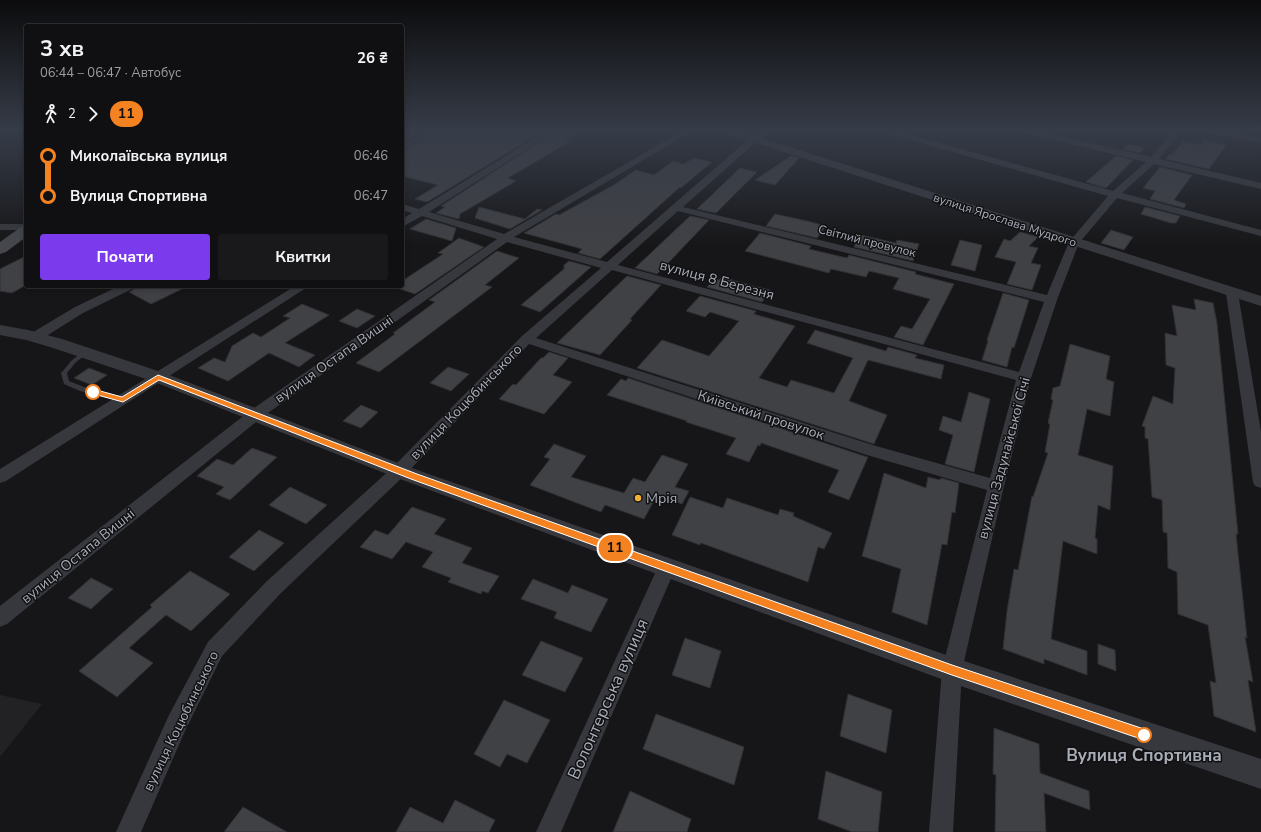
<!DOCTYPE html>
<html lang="uk">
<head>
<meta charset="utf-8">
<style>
	:root { --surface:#101012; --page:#19191b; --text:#f1f3f6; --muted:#9c9d9f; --line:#303032; --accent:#7c3aed }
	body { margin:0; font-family:"Nunito Sans",sans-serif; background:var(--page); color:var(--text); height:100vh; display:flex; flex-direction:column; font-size:15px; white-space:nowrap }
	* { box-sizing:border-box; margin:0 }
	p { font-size:13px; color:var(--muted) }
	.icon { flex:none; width:22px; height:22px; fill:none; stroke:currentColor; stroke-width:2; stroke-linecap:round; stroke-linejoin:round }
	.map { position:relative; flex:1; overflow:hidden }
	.side { position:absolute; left:24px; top:24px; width:380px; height:264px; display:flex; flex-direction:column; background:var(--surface); border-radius:4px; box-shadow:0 2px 6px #0003,0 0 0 1px var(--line) }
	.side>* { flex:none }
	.badge { padding:0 8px; border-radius:13px; font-size:14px; line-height:26px }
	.map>.badge { position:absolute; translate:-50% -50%; box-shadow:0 0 0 2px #fff }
	.legs { display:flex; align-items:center; gap:6px; height:44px; padding:0 16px; font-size:13px }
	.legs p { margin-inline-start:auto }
	.summary { display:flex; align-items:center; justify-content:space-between; height:68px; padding:0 16px }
	h1 { font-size:22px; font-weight:700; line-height:30px }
	.button { display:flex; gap:8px; margin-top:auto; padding:8px 16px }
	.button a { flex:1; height:46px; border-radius:4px; background:var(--accent); color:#fff; font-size:16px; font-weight:700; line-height:46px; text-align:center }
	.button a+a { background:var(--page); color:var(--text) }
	ul { padding:0 16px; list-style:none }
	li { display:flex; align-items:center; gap:14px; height:40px; font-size:15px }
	li i { display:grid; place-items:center; width:6px; height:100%; margin:0 5px; background:currentColor }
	li i::after { content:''; width:10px; height:10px; margin:-5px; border:3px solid; border-radius:50%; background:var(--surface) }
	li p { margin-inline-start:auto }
	li:first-child i { background:linear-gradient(#0000 50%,currentColor 0) }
	li:last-child i { background:linear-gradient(currentColor 50%,#0000 0) }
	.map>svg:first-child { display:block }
</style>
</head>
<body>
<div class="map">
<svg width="1261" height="832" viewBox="0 0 1261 832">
	<rect width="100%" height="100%" fill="#161618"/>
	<path fill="#222225" d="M0,695L42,704L0,757Z"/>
	<g fill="#404145" stroke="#303034">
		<path d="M402,130L420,134L402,142Z"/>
		<path d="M443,130H545L427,202L415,199L438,185L402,176V151Z"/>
		<path d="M558,130H583L565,141L569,142L508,178L516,181L460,214L459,219L436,213L445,207L441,206Z"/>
		<path d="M1203,140L1226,145L1209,169L1166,159L1170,154H1173L1183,141L1202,145Z"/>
		<path d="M1129,144L1145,148L1140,153L1123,149Z"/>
		<path d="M791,156L799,158L775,185L755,180Z"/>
		<path d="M1116,156L1133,160L1106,188L1086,182Z"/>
		<path d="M693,158L712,162L681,188L680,187L600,259L578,253L582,249L524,233L556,214L559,215L612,186L636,170L654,175L673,161L684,164Z"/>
		<path d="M1160,167L1192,175L1174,200L1186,204L1184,208L1150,199L1155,191L1143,188Z"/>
		<path d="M740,168L757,172L716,213L697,209Z"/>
		<path d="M479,207L525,219L537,209L542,210L510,229L475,218Z"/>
		<path d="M1145,207L1180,216L1176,223H1171L1141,214Z"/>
		<path d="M775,214L807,221L826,226L817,238L766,226Z"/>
		<path d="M690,216L709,220L672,259L657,274L635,268Z"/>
		<path d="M426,219L456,228L452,241L410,229Z"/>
		<path d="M1111,230L1133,237L1124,250L1101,243Z"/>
		<path d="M1020,232L1038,237L1029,246L1038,248L1031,263L1041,265L1032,290L1007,284L1016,262L995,257L1004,239L1010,241Z"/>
		<path d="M760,233L811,246L809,249L847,258L849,255L916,272L915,274L954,284L923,345L894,337L901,326L912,329L930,299L893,289L899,278L869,271L866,277L831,269L829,273L745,251Z"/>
		<path d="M860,235L896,243L897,240L919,244L913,261L854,247Z"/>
		<path d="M459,238L484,247L415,294L394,287L402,286V281L443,254L438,253Z"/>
		<path d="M960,240L982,245L975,271L951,265Z"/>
		<path d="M497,251L519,258L485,285L492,287L379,372L356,363L395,334L393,333L435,302L429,300Z"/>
		<path d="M26,256V285L12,293L0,291V269Z"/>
		<path d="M569,261L591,267L540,312L521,305L564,269V265Z"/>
		<path d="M627,276L661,285L630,319L632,320L600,355L557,343Z"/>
		<path d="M722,277L753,286L770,290L762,302L707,287L715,279L719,280Z"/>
		<path d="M135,286H188L151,304L129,292L133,290Z"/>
		<path d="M1003,293L1029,300L1014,348L1012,347L1007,367L982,360L988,341L987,340Z"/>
		<path d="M700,296L756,311L754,314L795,326L759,378L787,387L791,380L834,393L853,358L807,343L815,330L886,351L888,347L917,355L915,358L944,365L941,379L868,360L849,401L887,415L874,444L637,368L662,340L709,356L739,321L710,312L705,317L686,311Z"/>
		<path d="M1194,299L1213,303L1217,323L1238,534H1236L1247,638L1245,637L1253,682L1248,680L1256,732L1214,716L1210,681L1216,683L1208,625L1178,614L1177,572L1168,568L1167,533L1163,532L1162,500L1152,497L1148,439L1145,438V427L1142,426L1153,396L1173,404L1175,368L1166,365L1165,333L1177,336L1172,305L1196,310Z"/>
		<path d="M302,304L329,315L285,343L315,355L299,367L269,353L228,381L198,368L214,358L225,362L232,346L253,333L261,337L290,318L283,316Z"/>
		<path d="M357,309L375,316L357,328L339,321Z"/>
		<path d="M1070,344L1110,356L1106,379L1114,382L1110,416L1087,409L1078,455L1113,466L1110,510L1098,505L1095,538L1097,539V554L1063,541L1051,639L1087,651V675L1044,659V664L1003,649L1007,611L1014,569L1018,570L1032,496L1033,497L1048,453L1045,452L1050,424L1048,423L1053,400L1051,399L1053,388L1060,386Z"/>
		<path d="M549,352L568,358L553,375L572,382L544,414L499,399L513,384L516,385L541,358H543Z"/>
		<path d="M448,367L469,374L451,391L430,383Z"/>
		<path d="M89,368L107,375L92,385L74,378Z"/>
		<path d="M628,378L867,457H868L849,500L828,492L839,470L761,443L760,446L758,445L749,462L726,454L736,438L686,422L687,421L607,395L621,379L626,381Z"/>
		<path d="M969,392L990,399L974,472L945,464L953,435L939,430L943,416L961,422Z"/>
		<path d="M361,405L378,412L361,428L343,421Z"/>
		<path d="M554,444L586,456L571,477L624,493L633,478L645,482L662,455L688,464L675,487L689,491L682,504L657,495L644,519L605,505L601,512L577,503L530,485L550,459L544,457Z"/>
		<path d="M252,448L277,457L230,500L216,494L224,487L197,476L217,459L233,465Z"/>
		<path d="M884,473L926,488L928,477L940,480L941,478L959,483L955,513L952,512L947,545L942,544L927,625L892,612L901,569L862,556Z"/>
		<path d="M290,487L327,505L306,524L269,505Z"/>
		<path d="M690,497L723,508L727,498L778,515L780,509L794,513L793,516L832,533L824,549L818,547L808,582L701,543L700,545L672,535Z"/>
		<path d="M412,507L446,519L434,534L472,548L462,563L499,576L488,593L482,591L481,594L448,582L451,578L422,567L433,552L406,542L392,559L360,547L375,530L388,535Z"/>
		<path d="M259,530L284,543L254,571L229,557Z"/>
		<path d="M190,571L230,594L191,631L166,615L129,648L153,663L117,697L79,671L152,607L150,605Z"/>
		<path d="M91,578L113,589L91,609L68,598Z"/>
		<path d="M533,579L568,593L572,585L608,599L591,632L554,618L557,612L521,599Z"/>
		<path d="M685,638L721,651L710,688L672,675Z"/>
		<path d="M541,641L583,658L565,692L522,675Z"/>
		<path d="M1098,644L1115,650L1116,671L1098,664Z"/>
		<path d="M848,694L892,710L886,753L840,736Z"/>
		<path d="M504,700L550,720L527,763L507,754L500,767L474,754Z"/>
		<path d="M656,714L744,747L734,785L643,749Z"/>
		<path d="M994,728L1039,744L1040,773L1089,791L1090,810L1044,793L1046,832H995L996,775L993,774Z"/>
		<path d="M826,771L882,792L878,832H852L818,819Z"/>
		<path d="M630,791L691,819L687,832H613Z"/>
		<path d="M455,800L495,820L489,832H396L410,807L443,823Z"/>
		<path d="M243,807L287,832H224Z"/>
	</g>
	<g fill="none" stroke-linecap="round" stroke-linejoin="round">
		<path fill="#37383d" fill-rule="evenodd" d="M86,350L89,352L88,353L76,362L67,373L69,381L84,387L125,398L126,400L125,402H123L80,391L64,384L61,373L62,372L72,360Z"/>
		<g fill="#37383d" fill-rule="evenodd">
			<path d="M432,130H442L402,150V144Z"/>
			<path d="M548,130H557L429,212L504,234L684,130H694L514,237L607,262L751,137L766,130H776L757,141L683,207L1047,295L1069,242L1108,196L882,132L881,130H893L1113,191L1146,162L1021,132L1020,130H1034L1151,157L1174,130H1182L1159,159L1261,183V189L1154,164L1122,193L1261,230V236L1117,198L1079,243L1057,300L1031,378L1004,486L962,670L953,832H929L942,670L987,490L867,455L529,344L405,475L281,593L222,656L185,731L141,832H116L169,715L208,642L267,581L393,467L522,336L601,268L507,242L261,418L7,624L0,627V606L251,410L497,239L422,216L402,227V219L412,213L402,210V204L419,209ZM678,211L1044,302L1019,372L618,265ZM612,270L1016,380L990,478L876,446L536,338Z"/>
			<path d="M1205,130H1221L1261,137V143L1209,133Z"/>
			<rect x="0" y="224" width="26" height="6"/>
			<path d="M119,286H134L132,289L83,313L40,340H30L28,337L30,334L75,307Z"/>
			<path d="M295,286H309L6,481L0,483V469Z"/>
			<path d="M1232,289L1236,290L1238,293L1261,432V488L1255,486L1253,482L1226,293L1228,290Z"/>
			<path d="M667,559L674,561L676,567L561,832H536L658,567L660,561Z"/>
		</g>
		<g fill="#37383d" fill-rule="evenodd">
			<path d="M721,130H736L1261,296V306L722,132Z"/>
			<path d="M0,325L28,330L62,339L164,373L406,466L952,657L1261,759V789L952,683L392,476L152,381L50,347L26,340L0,335Z"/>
		</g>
		<path fill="#45474d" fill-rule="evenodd" d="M26,226V237L6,252L0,254V242L21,227Z"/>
	</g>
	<linearGradient id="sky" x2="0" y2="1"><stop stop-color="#0c0c0d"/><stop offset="0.53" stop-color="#363c48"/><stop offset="1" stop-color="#363c48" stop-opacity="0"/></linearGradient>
	<rect width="1261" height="246" fill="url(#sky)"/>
	<path fill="#f58220" stroke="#fff" d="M158,375L417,474L952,665L1144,729L1148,730L1150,735L1148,739L1144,740L952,675L411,479L159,380L123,402L90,393L89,392L93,389L122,397Z"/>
	<g fill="#fff" stroke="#f58220" stroke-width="2">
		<circle cx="93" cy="392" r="7"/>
		<circle cx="1144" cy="735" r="7"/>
	</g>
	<circle fill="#f2b134" stroke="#111113" stroke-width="1.5" cx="638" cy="498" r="4"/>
	<g text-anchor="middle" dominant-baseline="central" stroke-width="3" stroke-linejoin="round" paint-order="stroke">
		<g font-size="12" fill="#a8adb8" stroke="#111113">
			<text transform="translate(1005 220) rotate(18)">вулиця Ярослава Мудрого</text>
			<text transform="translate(867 241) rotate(14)">Світлий провулок</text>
		</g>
		<g font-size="14" fill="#a8adb8" stroke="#111113">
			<text transform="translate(717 280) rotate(15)">вулиця 8 Березня</text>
			<text transform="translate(334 359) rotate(-35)">вулиця Остапа Вишні</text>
			<text transform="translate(466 402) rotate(-46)">вулиця Коцюбинського</text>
			<text transform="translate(761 415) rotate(18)">Київський провулок</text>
			<text transform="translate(1004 458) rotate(-75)">вулиця Задунайської Січі</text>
			<text transform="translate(78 556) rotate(-39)">вулиця Остапа Вишні</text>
			<text transform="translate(181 721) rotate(-64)">вулиця Коцюбинського</text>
		</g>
		<g font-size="14" fill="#a8adb8" stroke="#111113" text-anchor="start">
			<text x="646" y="498">Мрія</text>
		</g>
		<g font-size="17" fill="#a8adb8" stroke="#111113">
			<text transform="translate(608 699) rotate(-66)">Волонтерська вулиця</text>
		</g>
		<g font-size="17" font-weight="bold" fill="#a8adb8" stroke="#111113">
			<text x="1144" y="755">Вулиця Спортивна</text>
		</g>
	</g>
</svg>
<b class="badge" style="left:615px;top:548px;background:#f58220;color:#111">11</b>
<section class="side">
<div class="summary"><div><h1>3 хв</h1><p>06:44 – 06:47 · Автобус</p></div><b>26 ₴</b></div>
<div class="legs"><svg class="icon" aria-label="walk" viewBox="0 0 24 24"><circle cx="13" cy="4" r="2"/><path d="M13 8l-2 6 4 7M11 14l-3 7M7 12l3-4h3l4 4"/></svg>2<svg class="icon" aria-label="forward" viewBox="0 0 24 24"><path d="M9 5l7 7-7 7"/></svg><b class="badge" style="background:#f58220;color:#111">11</b></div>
<ul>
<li><i style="color:#f58220"></i><b>Миколаївська вулиця</b><p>06:46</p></li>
<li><i style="color:#f58220"></i><b>Вулиця Спортивна</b><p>06:47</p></li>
</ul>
<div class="button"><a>Почати</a><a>Квитки</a></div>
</section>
</div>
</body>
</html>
